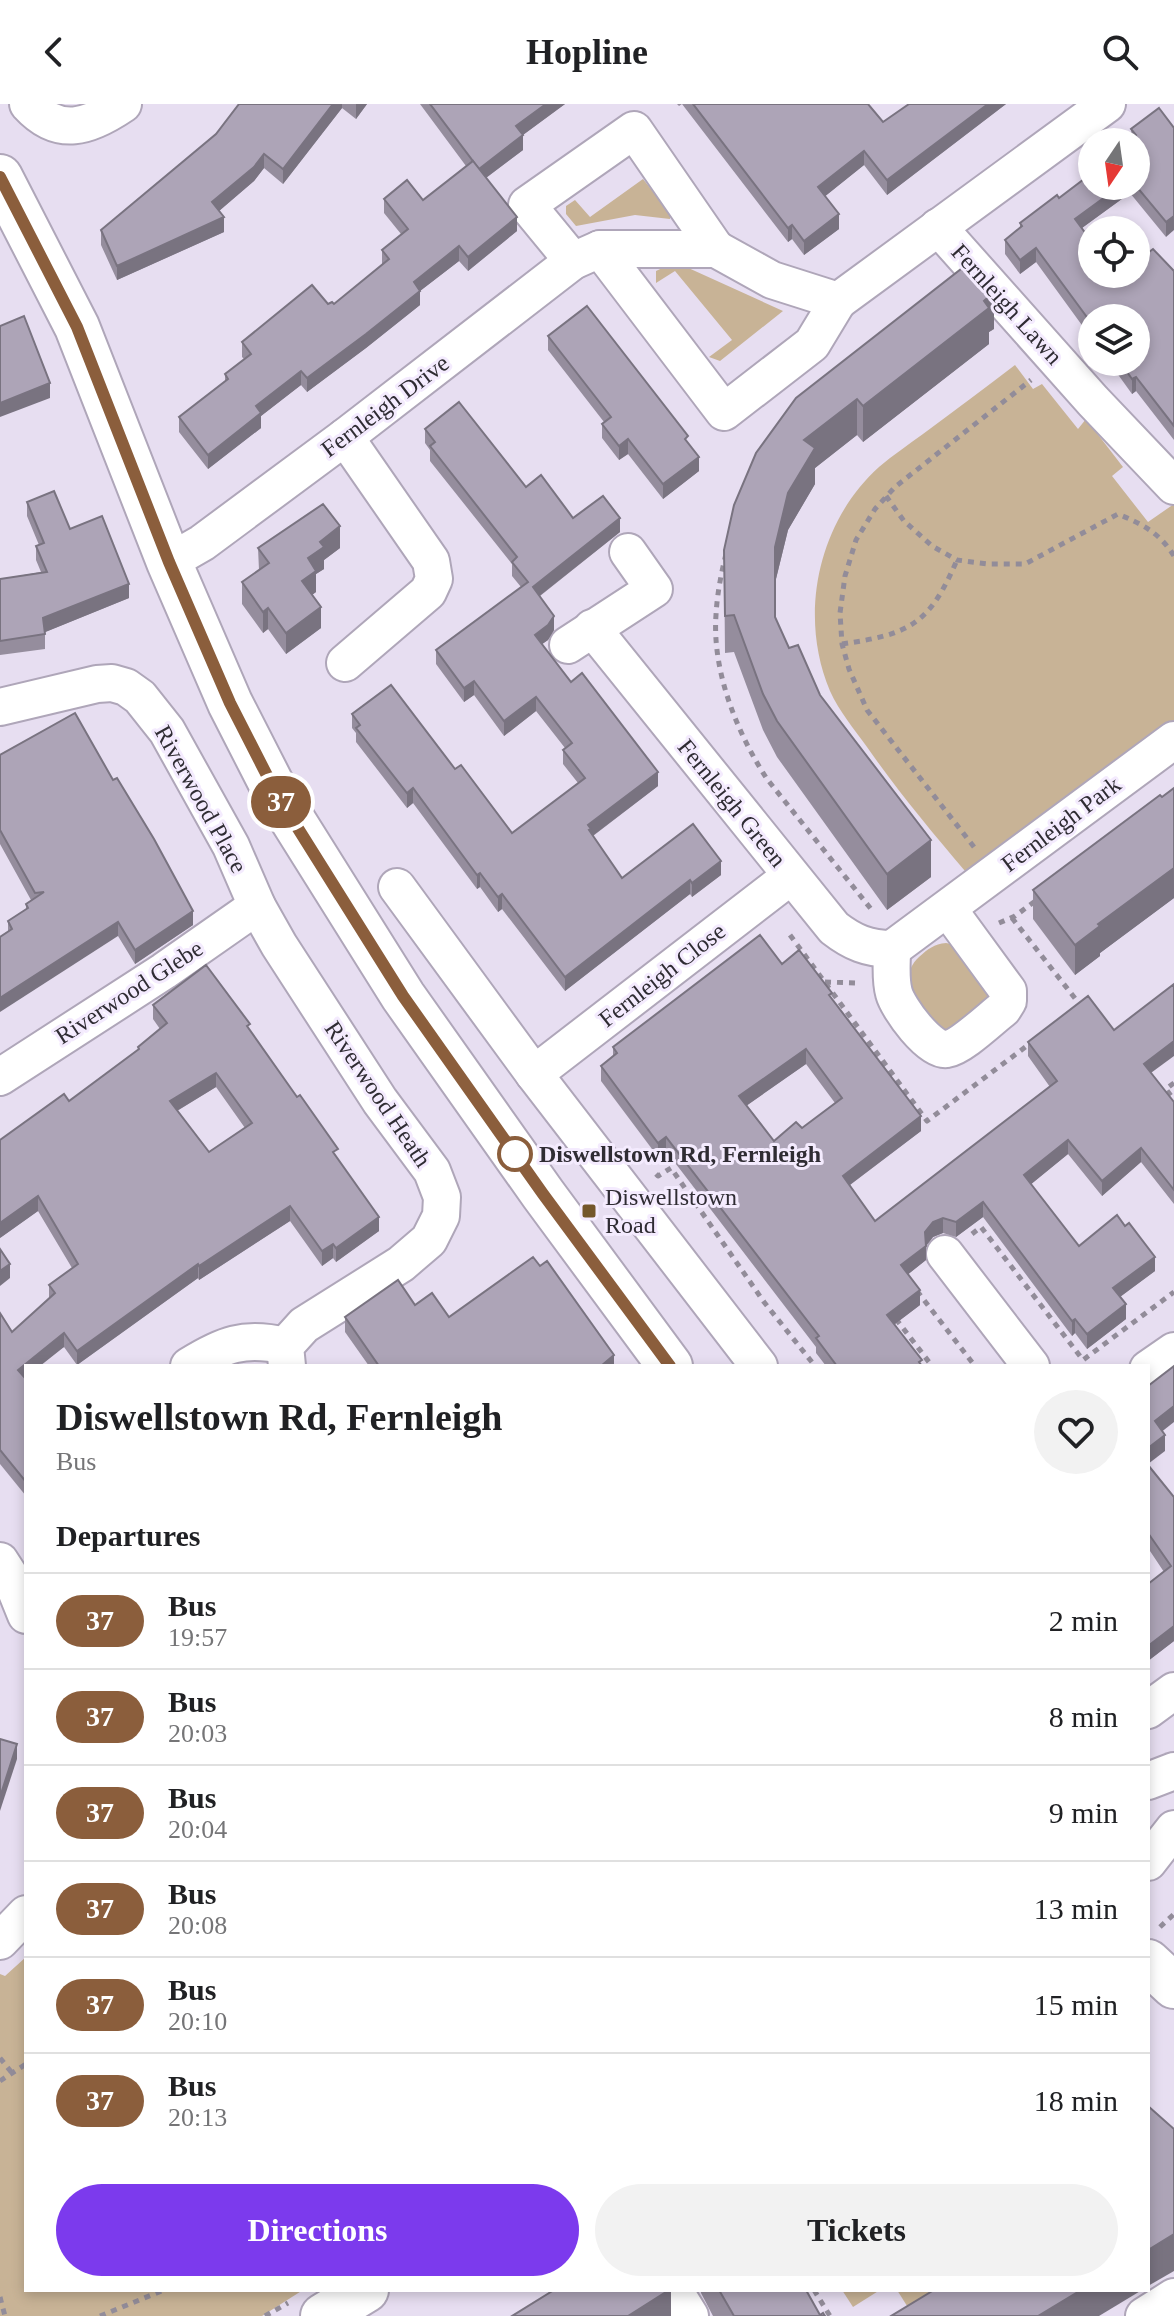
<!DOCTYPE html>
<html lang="en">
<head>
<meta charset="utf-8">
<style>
	:root { --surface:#fff; --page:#f2f2f2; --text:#202124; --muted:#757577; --line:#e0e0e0; --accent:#7c3aed }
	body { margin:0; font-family:Georgia,serif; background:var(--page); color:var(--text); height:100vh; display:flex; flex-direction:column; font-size:30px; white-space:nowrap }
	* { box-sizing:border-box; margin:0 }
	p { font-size:26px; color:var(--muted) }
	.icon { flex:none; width:44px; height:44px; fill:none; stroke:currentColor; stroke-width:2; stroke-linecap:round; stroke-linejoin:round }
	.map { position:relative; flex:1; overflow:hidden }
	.sheet { position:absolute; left:24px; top:1260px; width:1126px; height:928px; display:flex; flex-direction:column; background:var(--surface); border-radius:0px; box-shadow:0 4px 12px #0003 }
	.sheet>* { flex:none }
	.badge { padding:0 16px; border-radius:26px; font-size:28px; line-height:52px }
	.needle { width:52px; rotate:193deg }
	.fabs { position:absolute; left:1078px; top:24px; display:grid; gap:16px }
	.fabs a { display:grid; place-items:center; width:72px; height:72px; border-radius:50%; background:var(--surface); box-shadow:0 4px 12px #0003; font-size:40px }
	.map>.badge { position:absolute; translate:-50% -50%; box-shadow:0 0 0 4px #fff }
	h2 { padding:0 32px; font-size:30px; line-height:72px }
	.round { display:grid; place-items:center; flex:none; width:84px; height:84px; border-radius:42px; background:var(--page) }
	.overview { display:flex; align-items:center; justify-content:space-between; height:136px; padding:0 32px }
	h1 { font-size:38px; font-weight:700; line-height:60px }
	.primary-button { display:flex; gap:16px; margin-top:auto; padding:16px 32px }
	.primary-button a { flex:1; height:92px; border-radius:48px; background:var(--accent); color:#fff; font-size:32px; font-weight:700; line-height:92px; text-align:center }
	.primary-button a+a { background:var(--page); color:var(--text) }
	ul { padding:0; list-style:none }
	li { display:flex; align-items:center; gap:24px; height:96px; padding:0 32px; border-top:2px solid var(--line) }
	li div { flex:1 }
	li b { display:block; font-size:30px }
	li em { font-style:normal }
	li .badge { min-width:88px; font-weight:700; text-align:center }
	header { display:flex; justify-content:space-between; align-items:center; height:104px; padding:0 32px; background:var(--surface); font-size:36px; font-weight:700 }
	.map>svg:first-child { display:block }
</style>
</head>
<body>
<header><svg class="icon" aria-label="back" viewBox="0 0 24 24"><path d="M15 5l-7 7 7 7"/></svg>Hopline<svg class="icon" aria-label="search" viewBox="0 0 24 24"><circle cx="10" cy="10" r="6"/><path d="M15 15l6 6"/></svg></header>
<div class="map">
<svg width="1174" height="2212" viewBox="0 0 1174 2212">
	<rect width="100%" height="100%" fill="#e7def1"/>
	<g fill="#c8b396">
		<path d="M643,75L670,109V115L635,111L576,122L566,110V102L575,96L590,113Z"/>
		<path d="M671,160L684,162L783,207L720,257L709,253L732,236L675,167L656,179V167Z"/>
		<path d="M1015,261L1033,285L1042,280L1078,325L1086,315L1123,363L1112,372L1148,418L1174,400V616L965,767C931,727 897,686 867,643C854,625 839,607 830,587C798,511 818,418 879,363C893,351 908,341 923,330C954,307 985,284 1015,261Z"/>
		<path d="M946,839L951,840L995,896L949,932L940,930C924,909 893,877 919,853C928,845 934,840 946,839Z"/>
		<path d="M26,1853V2186H303L262,2212H0V1870L5,1872Z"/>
		<path d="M842,2186H880L853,2203Z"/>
		<path d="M897,2186H941L909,2205Z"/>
	</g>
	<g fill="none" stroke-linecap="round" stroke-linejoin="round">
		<defs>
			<g id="minor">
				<path d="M28,0C59,34 89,23 123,0"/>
				<path d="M938,123L1093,297L1174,382"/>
				<path d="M600,145L724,308L812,240L838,197"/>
				<path d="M573,157L527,101L634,26L716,145"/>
				<path d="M169,458L202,439L345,333L573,157L600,145H716L772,176L838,197L1107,0"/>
				<path d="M592,524L834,824C852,838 868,845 892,845"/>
				<path d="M568,541L654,485L628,448"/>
				<path d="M345,559L428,488L434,475L431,457L345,333"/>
				<path d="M0,603L97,580L112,579L126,583L140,593L167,627L231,742L257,802L279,841L380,997L432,1067L442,1093L441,1112L429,1136L401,1160L304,1221L285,1242L287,1262"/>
				<path d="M397,783L534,970L759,1262"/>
				<path d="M892,845L1174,636"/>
				<path d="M892,845C892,859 890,875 894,889C898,904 930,948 947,945C961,943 990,915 1003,905L1008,897V887L948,805"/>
				<path d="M534,970L791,772"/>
				<path d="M0,973L164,867L257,802"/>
				<path d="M945,1150L1031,1262"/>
				<path d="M189,1262C223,1241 244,1232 285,1242"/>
				<path d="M1148,1265L1174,1247"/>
				<path d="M0,1457L11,1474L26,1511"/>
				<path d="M1148,1606L1174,1587"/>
				<path d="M1148,1677L1174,1667"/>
				<path d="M1148,1758L1174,1725"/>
				<path d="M0,1837L26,1810"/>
				<path d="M674,2186L690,2212"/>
				<path d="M1144,2212L1174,2193"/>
			</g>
			<g id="tertiary">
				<path d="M0,73L77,223L169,458L230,599L277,691L403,892L543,1090L670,1262"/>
				<path d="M1148,1858L1174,1882"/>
				<path d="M323,2212L366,2186"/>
			</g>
		</defs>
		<use href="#minor" stroke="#afa6b9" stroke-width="40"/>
		<use href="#tertiary" stroke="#afa6b9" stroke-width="48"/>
		<g stroke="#928c99" stroke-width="5" stroke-dasharray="6 6" stroke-linecap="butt">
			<path d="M886,392L904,417L932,442L957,456L988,460H1025L1118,410C1142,420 1160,429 1174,452"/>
			<path d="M726,450C721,470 717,491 716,511C712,567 737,629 767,675L871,805"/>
			<path d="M842,540C910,530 929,521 957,456"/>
			<path d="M974,743L867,606L849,565L842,540L840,509L845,472L856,436L875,405L895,383L1031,276"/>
			<path d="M1012,814L1081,902L1079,904"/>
			<path d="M999,819L1015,812L1038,795"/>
			<path d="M790,831L927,1017L1032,938"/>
			<path d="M825,878L857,879"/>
			<path d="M1174,979L1166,985L1174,996"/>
			<path d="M656,1070L658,1072L671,1064L764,1198L815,1262"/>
			<path d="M972,1130L981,1123L1083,1256L1174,1188"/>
			<path d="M917,1187L975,1262"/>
			<path d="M896,1215L932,1262"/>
			<path d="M1160,1823L1174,1810"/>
			<path d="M0,1954L12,1969"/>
			<path d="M0,1977L26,1960"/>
			<path d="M814,2186L830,2212"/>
			<path d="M0,2193L5,2212"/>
			<path d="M100,2212L164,2186"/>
			<path d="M265,2212L288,2199"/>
		</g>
		<use href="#minor" stroke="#fff" stroke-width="36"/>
		<use href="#tertiary" stroke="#fff" stroke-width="44"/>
	</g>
	<g fill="#958d9d" fill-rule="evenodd">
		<path d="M239,0H367L356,15L342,4L283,80L264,64L254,77L219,107L224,128L117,176L101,141V126L216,30Z"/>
		<path d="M420,0H565L523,31V46L486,74L517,127L468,167L459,157L420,187V201L366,244L307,288L301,281L261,312V324L208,365L179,328V313L225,277V270L244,255L242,253V238L328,200H334L382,161V146L401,130L384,109V95L423,96L466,62Z"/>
		<path d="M677,0H791L883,18L909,0H1006L887,91L864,61L825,92L839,125L804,151L792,135L788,138L682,0L679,2Z"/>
		<path d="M1174,24L1166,133L1130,89L1082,124L1117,172L1174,167V336L1136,287L1132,290L1109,258H1136L1092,214V235L1036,158L1020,170L1005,150V136L1020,124V119L1059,94L1092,82H1136L1131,25Z"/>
		<path d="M994,225L989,228V240L863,338L857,331L815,364V380L788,426L775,479V513L789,544L820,591L931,773L887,806L777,653L763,626L734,548L725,549L724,446L796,294Z"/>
		<path d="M548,232L688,339L699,367L663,395L628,350L619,356L602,334V320L604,318L548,246Z"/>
		<path d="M425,325L526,383L573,414L620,428L540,492L554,526L548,536L542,540L571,578L658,682L593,732L622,774L721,771L692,793L690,790L565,887L502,805L498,808L480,783L477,785L413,699L407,704L356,638V629L352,624V610L455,665L512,729L578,679L563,660V646L565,644L536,607L504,632L474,591L464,598L436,560V546L521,483L512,472V460L430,357V346L425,339Z"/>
		<path d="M27,398L70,425L129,494L45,528V545L0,551V475L41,468L36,456V442L39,441L27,412Z"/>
		<path d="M258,444H340L324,456V465L316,470V488L312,491L321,524L286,550L268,525L263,529L242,500V478L259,466Z"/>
		<path d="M0,651L193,821L135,860L118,832L8,828V817L26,805V800L31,796L0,740Z"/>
		<path d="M1174,684V794L1100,849V852L1075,871L1033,815V786Z"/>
		<path d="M782,860L832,895L921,1027L850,1081L875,1117L1050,983L1028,952V938L1114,926L1174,998V1100L1141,1058L1102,1092L1068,1050L1031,1080L1079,1142L1155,1167L1120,1193L1126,1215L1087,1245L1075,1229L1072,1232L983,1113L956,1133L943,1129L933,1133L926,1142V1156L908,1170L920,1201L895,1220L922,1262H826L816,1249V1243L666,1047L658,1053L601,977V962L613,953V943ZM806,960L835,999L802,1024L774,1037L747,1001Z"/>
		<path d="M153,901L250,926L338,1055L379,1127L336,1158L333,1154L322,1162L290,1117L199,1176L198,1174L77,1261L64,1243L26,1262V1273L25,1274L26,1275V1392L0,1360V1209L12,1228L49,1195V1181L72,1164L38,1107L0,1134L69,997L138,946V943L160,925L153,915ZM216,983L245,1024L209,1048L177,1007Z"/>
		<path d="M415,1201L449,1213L614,1262H369L345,1228V1213Z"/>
		<path d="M1148,1361L1174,1393V1537L1148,1557V1480L1164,1468L1148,1444Z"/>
		<path d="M701,2186H806L820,2211L825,2212H713L701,2189Z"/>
	</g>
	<g fill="#797380">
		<path d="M333,0H342V4L283,80V65Z"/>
		<path d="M356,0H367L356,15Z"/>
		<path d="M546,0H565L516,36V22Z"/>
		<path d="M988,0H1006L887,91V76Z"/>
		<path d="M523,31V46L479,79V65Z"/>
		<path d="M864,47V61L818,98V83Z"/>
		<path d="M264,50V64L254,77L212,113V98Z"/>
		<path d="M1120,82H1130V89L1075,129V115Z"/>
		<path d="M839,110V125L804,151V137Z"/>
		<path d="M1174,112V126L1166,133V118Z"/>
		<path d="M224,113V128L117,176V162Z"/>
		<path d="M517,113V127L468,167V153Z"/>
		<path d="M792,121V135L788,138V124Z"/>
		<path d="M459,142V157L420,187V201L366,244L307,288V274L414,178Z"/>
		<path d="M1036,144V158L1020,170V156Z"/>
		<path d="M994,188V225L989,228V240L863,338V302Z"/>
		<path d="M301,267V281L261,312V324L208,365V351L256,302Z"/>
		<path d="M1136,273V287L1132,290V275Z"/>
		<path d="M50,279V294L0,313V299Z"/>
		<path d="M857,295V331L815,364V380L788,426L775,479V443L788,389L804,336Z"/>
		<path d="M628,335V350L619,356V342Z"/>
		<path d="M699,353V367L663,395V380Z"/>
		<path d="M620,414V428L533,497V483Z"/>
		<path d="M340,422V444L324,456V465L316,470V488L302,498V477L308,454L320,438Z"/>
		<path d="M129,480V494L43,529V514Z"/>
		<path d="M321,503V524L286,550V529Z"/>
		<path d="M268,504V525L263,529V508Z"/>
		<path d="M554,512V526L548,536L535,545V531Z"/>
		<path d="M474,577V591L464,598V584Z"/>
		<path d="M536,593V607L504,632V617Z"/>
		<path d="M658,668V682L591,733L588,721Z"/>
		<path d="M413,684V699L407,704V689Z"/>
		<path d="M931,736V773L887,806V770Z"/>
		<path d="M721,757V771L692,793V779Z"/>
		<path d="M1174,764V794L1100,849V852L1075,871V841L1098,820Z"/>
		<path d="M480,769V783L477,785V771Z"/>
		<path d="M690,776V790L565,887V873Z"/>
		<path d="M502,790V805L498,808V793Z"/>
		<path d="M193,807V821L135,860V846Z"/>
		<path d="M118,818V832L0,908V894Z"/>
		<path d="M1174,937V952L1144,974V960Z"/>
		<path d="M806,945V960L739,1007V992Z"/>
		<path d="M216,969V983L170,1011V997Z"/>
		<path d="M921,1012V1027L843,1086V1072Z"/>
		<path d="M666,1033V1047L658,1053V1039Z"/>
		<path d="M1068,1036V1050L1024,1086V1071Z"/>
		<path d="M1141,1044V1058L1102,1092V1077Z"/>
		<path d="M38,1092V1107L0,1134V1119Z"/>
		<path d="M983,1098V1113L956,1133V1118Z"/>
		<path d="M290,1102V1117L199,1176V1162Z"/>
		<path d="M379,1113V1127L336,1158V1144Z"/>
		<path d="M943,1114V1129L933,1133L926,1142V1156L901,1176V1161L933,1118Z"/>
		<path d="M333,1140V1154L322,1162V1147Z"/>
		<path d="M1155,1153V1167L1113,1198V1184Z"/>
		<path d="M10,1160V1174L0,1182V1167Z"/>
		<path d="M198,1160V1174L77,1261V1247Z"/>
		<path d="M920,1186V1201L887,1226V1211Z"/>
		<path d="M1126,1200V1215L1087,1245V1230Z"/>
		<path d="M1075,1215V1229L1072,1232V1217Z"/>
		<path d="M64,1229V1243L40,1262H26V1273L18,1280V1266Z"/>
		<path d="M614,1251V1262H601Z"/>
		<path d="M1174,1302V1318L1155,1333V1317Z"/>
		<path d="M1165,1331V1347L1148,1360V1344Z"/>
		<path d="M1174,1522V1537L1148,1557V1542Z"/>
		<path d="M17,1640V1655L0,1707V1693Z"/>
		<path d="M1174,2130V2167L1148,2182V2146Z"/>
		<path d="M669,2186H671V2212H628Z"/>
		<path d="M1081,2186H1142L1099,2212H1038Z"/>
	</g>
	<g fill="#ada4b7" stroke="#797380" stroke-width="2" fill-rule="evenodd">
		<path d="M239,0H333L283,65L264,50L254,63L212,98L224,113L117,162L101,126L216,30Z"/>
		<path d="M430,0H546L516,22L523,31L479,65Z"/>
		<path d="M693,0H868L883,18L909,0H988L887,76L864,47L818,83L839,110L804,137L792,121L788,124Z"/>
		<path d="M1159,4L1174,24V112L1166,118L1136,82V38H1126L1136,31L1131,25Z"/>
		<path d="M473,57L517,113L468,153L459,142L414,178L420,187L366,230L307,274L301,267L256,302L261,309L208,351L179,313L228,275L225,270L251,250L242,238L312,181L328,200L332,198L334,200L389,155L382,146L408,125L384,95L407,76L423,96Z"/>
		<path d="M1092,69V82H1120L1075,115L1092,138V170H1116L1117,172L1120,170H1136V158L1153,145L1174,167V322L1136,273L1132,275L1120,258H1136V214H1092V220L1036,144L1020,156L1005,136L1022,122L1020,119L1057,91L1059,94Z"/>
		<path d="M970,158L994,188L984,197L989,204L863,302L857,295L804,336L815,344L788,389L775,443V513L789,544L798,541L820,591L931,736L887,770L777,617L763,590L734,511L725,512L724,446L734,401L756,349L796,294Z"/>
		<path d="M587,202L688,332L685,335L699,353L663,380L628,335L619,342L602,320L611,313L548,232Z"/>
		<path d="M24,212L50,279L0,299V222Z"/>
		<path d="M459,298L526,383L541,371L573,414L603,392L620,414L533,483L554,512L548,521L535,531L571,578L582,569L658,668L588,721L591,725L589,726L622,774L693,720L721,757L692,779L690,776L565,873L502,790L498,793L480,769L477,771L413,684L407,689L356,624L360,621L352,610L391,581L455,665L461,661L512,729L585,674L563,646L572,639L536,593L504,617L474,577L464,584L436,546L528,478L512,458L517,453L430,342L435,338L425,325Z"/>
		<path d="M54,387L70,425L102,412L129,480L43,514L45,530L0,537V475L47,468L36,442L44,439L27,398Z"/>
		<path d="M323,400L340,422L320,438L324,443L308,454L316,467L302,477L321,503L286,529L268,504L263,508L242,478L269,459L258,444Z"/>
		<path d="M75,609L113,676L117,674L154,735L193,807L135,846L118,818L0,894V833L12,825L8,817L28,804L26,800L44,788L35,789L0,726V651Z"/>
		<path d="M1174,684V764L1098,820L1100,822L1075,841L1033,786L1160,691L1162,693Z"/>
		<path d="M760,831L782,860L799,846L832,889L829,891L921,1012L843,1072L875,1117L1057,977L1028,938L1088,892L1114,926L1174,880V937L1144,960L1174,998V1086L1141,1044L1102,1077L1068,1036L1024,1071L1079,1142L1117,1111L1125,1122L1129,1119L1155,1153L1113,1184L1126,1200L1087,1230L1075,1215L1072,1217L983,1098L956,1118L943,1114L933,1118L925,1128L926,1142L901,1161L920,1186L887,1211L922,1256L919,1258L922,1262H837L816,1234L819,1232L666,1033L658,1039L601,962L617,949L613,943ZM806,945L842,994L802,1024L796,1018L774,1037L739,992Z"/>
		<path d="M206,861L250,920L247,922L297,993L300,991L338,1045L333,1048L379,1113L336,1144L333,1140L322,1147L290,1102L199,1162L198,1160L77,1247L64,1229L18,1266L26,1275V1378L0,1346V1209L12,1228L55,1189L49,1181L78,1160L38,1092L0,1119V1036L64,990L69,997L139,945L138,943L167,919L153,901ZM216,969L252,1019L209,1048L170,997Z"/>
		<path d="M0,1145L10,1160L0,1167Z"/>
		<path d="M533,1153L540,1162L547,1157L614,1251L601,1262H379L345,1213L398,1176L415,1201L432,1189L449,1213Z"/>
		<path d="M1174,1262V1302L1155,1317L1165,1331L1148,1344V1282Z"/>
		<path d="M1148,1361L1174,1393V1522L1148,1542V1480L1171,1462L1148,1429Z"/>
		<path d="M0,1635L17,1640L0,1693Z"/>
		<path d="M1148,2002L1174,2025V2130L1148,2146Z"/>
		<path d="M554,2186H669L628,2212H512Z"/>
		<path d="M719,2186H806L820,2211L823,2209L825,2212H734Z"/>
		<path d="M934,2186H1081L1038,2212H891Z"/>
	</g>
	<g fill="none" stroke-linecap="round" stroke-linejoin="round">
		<defs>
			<path id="line" d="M0,73L77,223L169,458L230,599L277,691L403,892L543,1090L670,1262"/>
		</defs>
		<use href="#line" stroke="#fff" stroke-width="18"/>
		<use href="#line" stroke="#8b5e3c" stroke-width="12"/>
	</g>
	<circle fill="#fff" stroke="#8b5e3c" stroke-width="4" cx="515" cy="1050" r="16"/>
	<rect fill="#74572b" stroke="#f4ebfe" stroke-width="3" x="581" y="1099" width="16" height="16" rx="4"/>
	<g text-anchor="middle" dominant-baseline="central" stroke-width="6" stroke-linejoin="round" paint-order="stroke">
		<g font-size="24" fill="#2f2c33" stroke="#f4ebfe">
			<text transform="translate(1007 200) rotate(48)">Fernleigh Lawn</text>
			<text transform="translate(385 302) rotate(-37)">Fernleigh Drive</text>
			<text transform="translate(201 695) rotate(61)">Riverwood Place</text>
			<text transform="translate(732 699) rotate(51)">Fernleigh Green</text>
			<text transform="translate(1061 720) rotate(-37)">Fernleigh Park</text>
			<text transform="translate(662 871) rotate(-38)">Fernleigh Close</text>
			<text transform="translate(129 888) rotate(-33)">Riverwood Glebe</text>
			<text transform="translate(378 990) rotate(56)">Riverwood Heath</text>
		</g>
		<g font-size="24" font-weight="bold" fill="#2f2c33" stroke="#f4ebfe" text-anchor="start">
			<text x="539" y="1050">Diswellstown Rd, Fernleigh</text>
		</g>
		<g font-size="24" fill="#2f2c33" stroke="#f4ebfe" text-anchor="start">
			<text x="605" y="1093">Diswellstown<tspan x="605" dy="28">Road</tspan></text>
		</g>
	</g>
</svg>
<div class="fabs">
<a><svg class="needle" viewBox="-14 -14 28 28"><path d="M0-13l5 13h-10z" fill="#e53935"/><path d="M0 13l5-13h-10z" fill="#757577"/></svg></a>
<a><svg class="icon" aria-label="locate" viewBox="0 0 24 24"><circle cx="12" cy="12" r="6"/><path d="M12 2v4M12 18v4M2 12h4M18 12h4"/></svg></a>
<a><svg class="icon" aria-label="layers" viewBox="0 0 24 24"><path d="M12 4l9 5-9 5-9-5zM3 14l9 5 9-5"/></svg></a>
</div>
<b class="badge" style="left:281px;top:698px;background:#8b5e3c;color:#fff">37</b>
<section class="sheet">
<div class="overview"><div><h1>Diswellstown Rd, Fernleigh</h1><p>Bus</p></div><a class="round"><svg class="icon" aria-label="heart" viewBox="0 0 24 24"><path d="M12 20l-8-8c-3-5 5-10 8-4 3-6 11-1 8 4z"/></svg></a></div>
<h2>Departures</h2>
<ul>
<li><span class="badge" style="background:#8b5e3c;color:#fff">37</span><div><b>Bus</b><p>19:57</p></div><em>2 min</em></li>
<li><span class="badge" style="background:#8b5e3c;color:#fff">37</span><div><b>Bus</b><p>20:03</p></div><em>8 min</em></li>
<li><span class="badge" style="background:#8b5e3c;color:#fff">37</span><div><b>Bus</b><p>20:04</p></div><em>9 min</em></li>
<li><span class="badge" style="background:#8b5e3c;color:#fff">37</span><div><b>Bus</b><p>20:08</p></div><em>13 min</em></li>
<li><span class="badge" style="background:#8b5e3c;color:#fff">37</span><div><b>Bus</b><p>20:10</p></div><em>15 min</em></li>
<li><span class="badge" style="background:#8b5e3c;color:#fff">37</span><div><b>Bus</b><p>20:13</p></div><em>18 min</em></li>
</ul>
<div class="primary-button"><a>Directions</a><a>Tickets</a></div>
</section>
</div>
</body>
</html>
